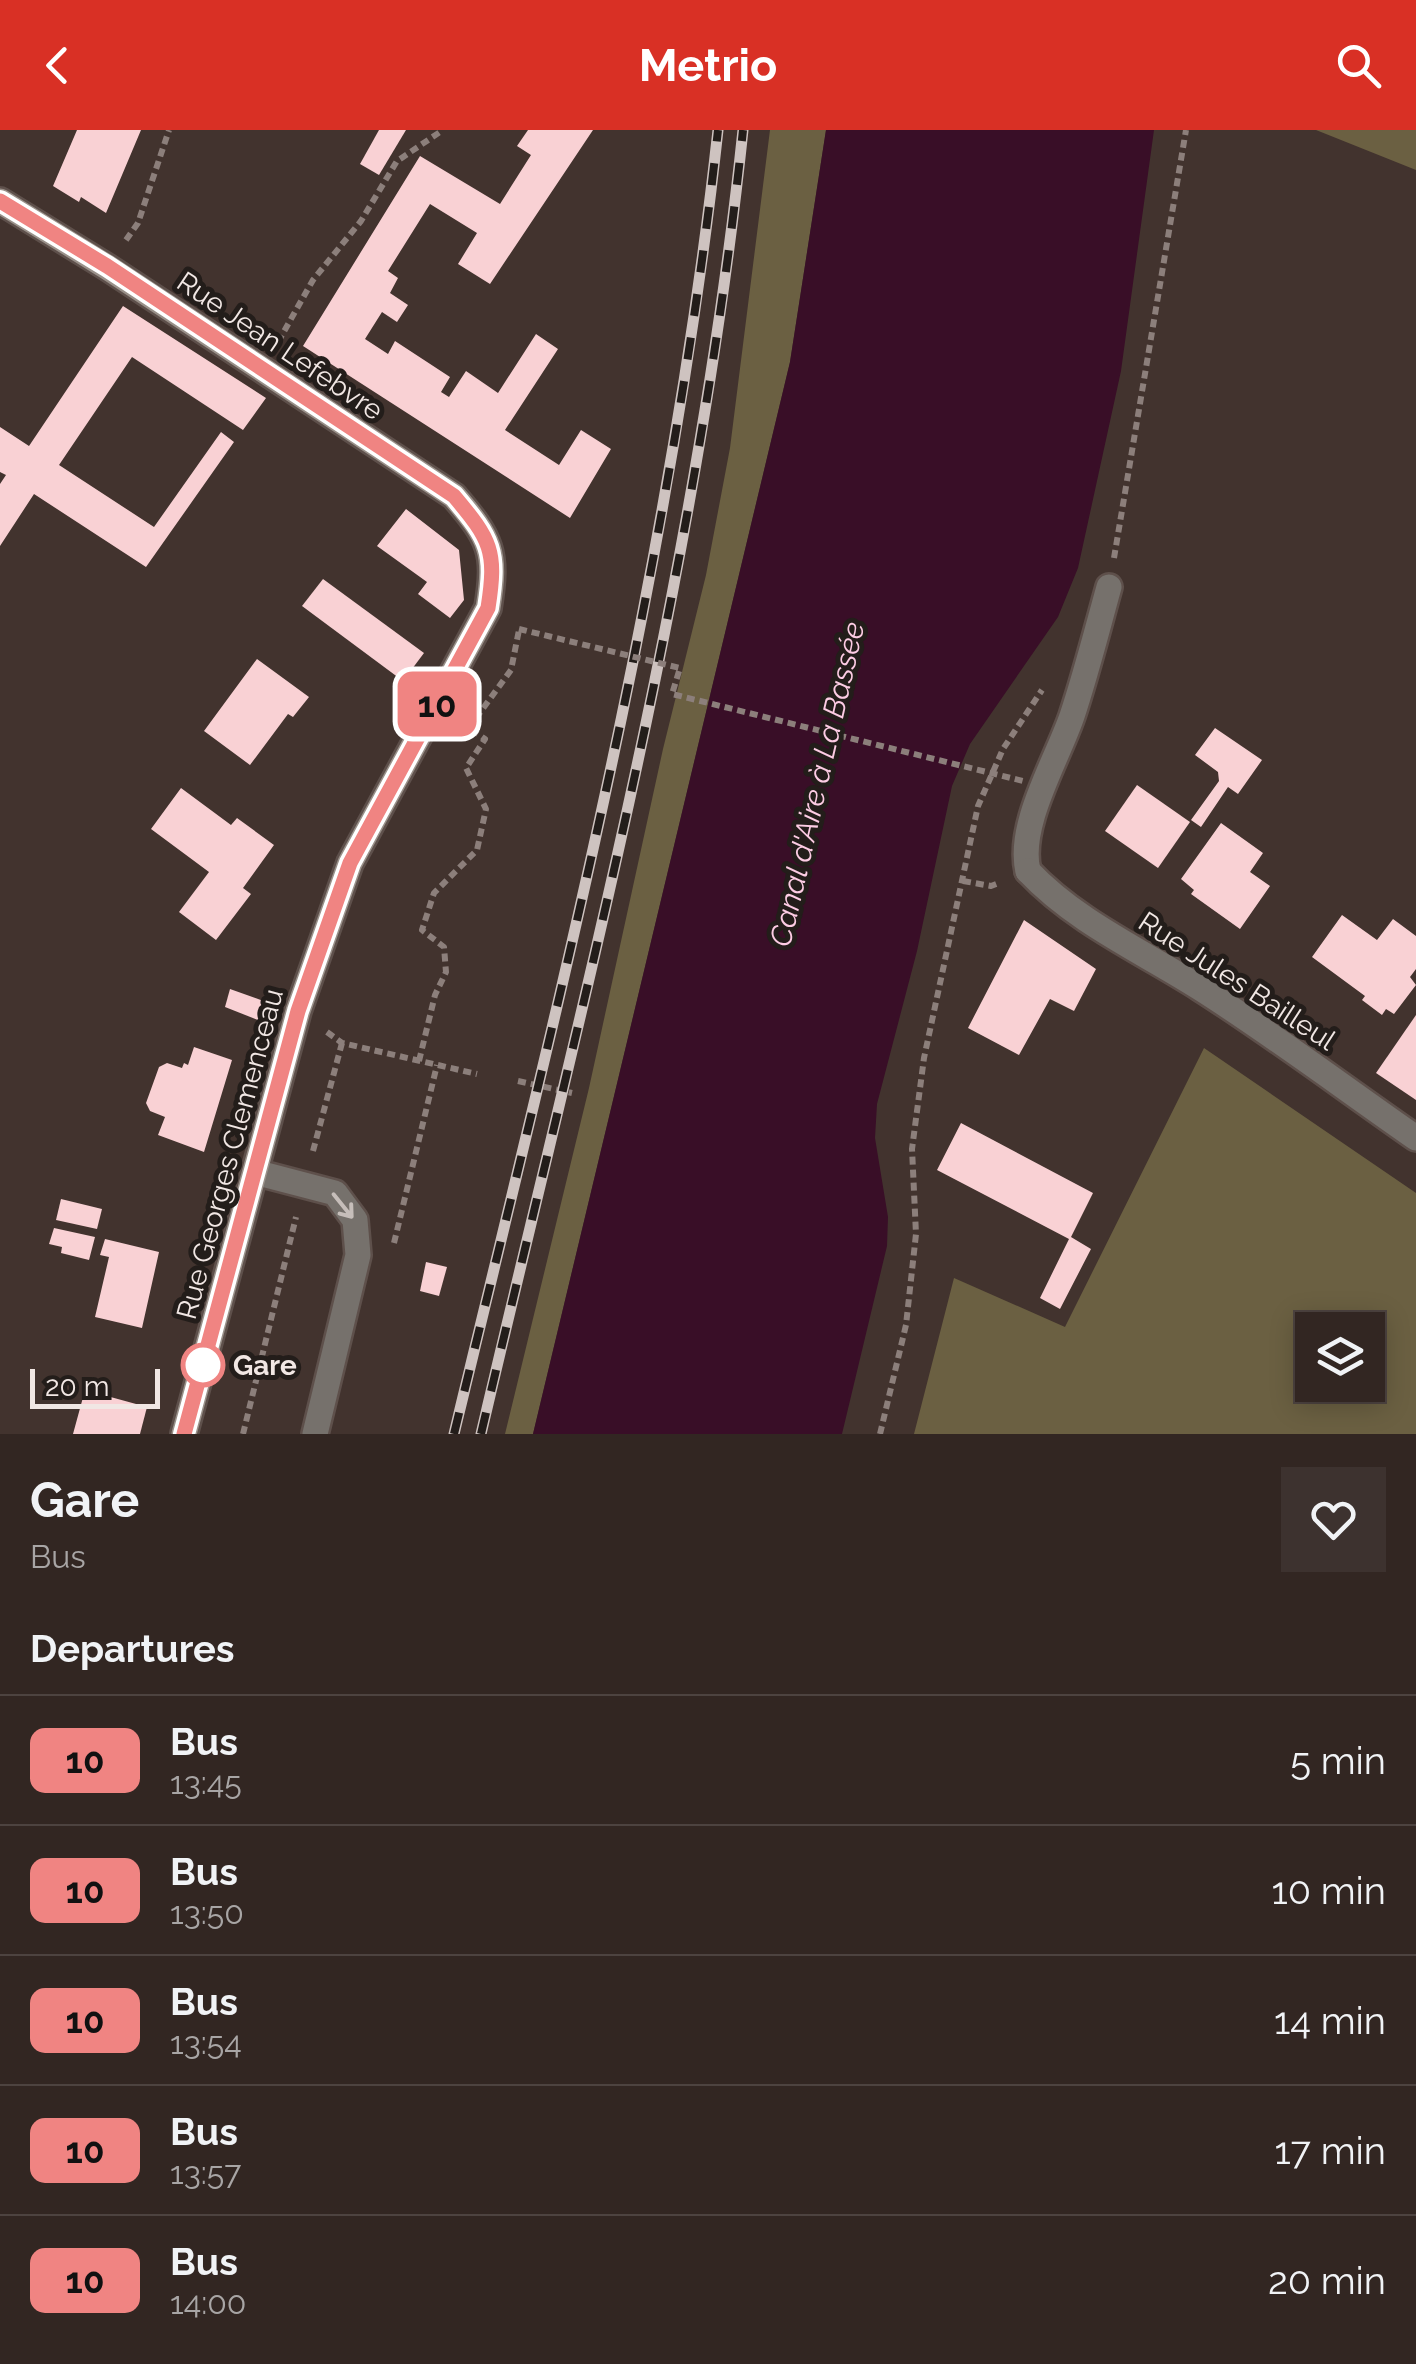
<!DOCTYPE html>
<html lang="en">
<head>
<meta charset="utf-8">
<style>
	:root { --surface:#322622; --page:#3d322f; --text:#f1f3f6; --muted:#a8a5a5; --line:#4d4340; --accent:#d93025 }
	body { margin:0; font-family:Raleway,sans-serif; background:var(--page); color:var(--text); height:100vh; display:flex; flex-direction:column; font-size:38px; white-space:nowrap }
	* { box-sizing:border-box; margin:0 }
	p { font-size:32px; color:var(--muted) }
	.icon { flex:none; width:55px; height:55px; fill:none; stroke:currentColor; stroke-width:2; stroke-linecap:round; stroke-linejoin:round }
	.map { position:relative; height:1304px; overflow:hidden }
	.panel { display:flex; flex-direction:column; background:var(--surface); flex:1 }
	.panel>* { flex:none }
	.badge { padding:0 20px; border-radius:15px; font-size:35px; line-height:65px }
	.buttons { position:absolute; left:1295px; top:1182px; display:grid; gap:20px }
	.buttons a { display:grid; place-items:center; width:90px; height:90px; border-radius:0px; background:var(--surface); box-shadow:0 5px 25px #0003,0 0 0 2px var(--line); font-size:50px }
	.scale { position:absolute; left:30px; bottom:25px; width:130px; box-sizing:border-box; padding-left:10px; border:5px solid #f1e7e4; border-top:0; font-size:28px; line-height:35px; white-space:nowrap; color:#f1e7e4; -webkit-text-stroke:8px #231d1a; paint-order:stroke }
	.map>.badge { position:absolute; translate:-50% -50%; box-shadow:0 0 0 5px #fff }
	h2 { padding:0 30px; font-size:38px; line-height:90px }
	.round { display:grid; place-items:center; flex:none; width:105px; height:105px; border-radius:0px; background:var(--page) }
	.headline { display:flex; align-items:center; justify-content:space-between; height:170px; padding:0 30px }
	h1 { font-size:48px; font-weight:700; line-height:75px }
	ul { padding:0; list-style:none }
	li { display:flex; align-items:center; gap:30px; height:130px; padding:0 30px; border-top:2px solid var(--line) }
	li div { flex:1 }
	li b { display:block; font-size:38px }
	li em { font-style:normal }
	li .badge { min-width:110px; font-weight:700; text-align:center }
	header { display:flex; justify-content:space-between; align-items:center; height:130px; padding:0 30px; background:var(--accent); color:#fff; font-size:45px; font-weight:700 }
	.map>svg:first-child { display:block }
</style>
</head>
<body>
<header><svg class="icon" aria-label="back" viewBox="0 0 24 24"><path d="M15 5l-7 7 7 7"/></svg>Metrio<svg class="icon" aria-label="search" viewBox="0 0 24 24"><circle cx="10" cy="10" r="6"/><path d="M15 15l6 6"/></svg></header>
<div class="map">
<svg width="1416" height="1304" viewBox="0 0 1416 1304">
	<rect width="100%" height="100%" fill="#42332e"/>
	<g fill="#6b6042" fill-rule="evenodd">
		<path d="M770,0H826L790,232L533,1304H505L589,958L663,619L706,445L730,318Z"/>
		<path d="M1316,0H1416V40Z"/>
		<path d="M1204,918L1416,1063V1304H914L954,1148L1065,1197ZM1312,1200H1368V1255H1312Z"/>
	</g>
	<path fill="#390e27" d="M826,0H1154L1121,241L1078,438L1058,487L970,614L952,656L917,821L877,974L875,1008L888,1087L887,1116L842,1304H533L790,232Z"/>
	<g fill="#f9d1d4">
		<path d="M77,0H141L106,83L81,67L79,72L53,56Z"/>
		<path d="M379,0H406L379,45L360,34Z"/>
		<path d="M528,0H593L490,154L458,134L477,103L430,74L388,141L398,148L390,163L408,175L397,192L382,182L365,209L388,224L395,211L450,247L441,262L449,267L466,241L498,263L536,204L558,219L505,300L559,335L581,300L611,319L570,388L303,216L420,26L500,74L531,25L517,16Z"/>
		<path d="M123,176L266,268L243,300L132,227L59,335L154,397L221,302L234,312L146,437L34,364L0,416V354L6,345L0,342V297L29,316Z"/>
		<path d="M406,379L459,420L464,470L450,488L418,464L427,452L377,416Z"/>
		<path d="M323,449L424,523L403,551L302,476Z"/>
		<path d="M257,529L309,567L293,587L288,584L250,635L204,601Z"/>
		<path d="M1215,598L1262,630L1238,664L1228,657L1201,697L1191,690L1219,651L1218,642L1195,625Z"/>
		<path d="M1137,655L1190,692L1158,738L1105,701Z"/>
		<path d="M181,658L231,695L237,688L274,715L243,758L251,764L216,810L179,782L209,742L151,699Z"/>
		<path d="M1221,693L1263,723L1250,742L1270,756L1240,799L1191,764L1194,760L1181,749Z"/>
		<path d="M1342,785L1377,810L1393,789L1416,806V839L1410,847L1416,855L1394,884L1386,879L1382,885L1362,870L1365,866L1312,827Z"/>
		<path d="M1024,790L1096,839L1074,881L1050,869L1019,925L968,898Z"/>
		<path d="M230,859L269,873L263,892L225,877Z"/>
		<path d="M1416,885V970L1376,943Z"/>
		<path d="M194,917L232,930L204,1022L158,1005L165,987L150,981L146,973L159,937L167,933L182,938L184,933L188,935Z"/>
		<path d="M961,993L1093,1063L1071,1107L1091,1119L1060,1179L1040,1168L1069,1109L937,1040Z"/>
		<path d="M61,1069L102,1079L97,1099L56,1090Z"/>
		<path d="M54,1098L95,1107L89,1130L61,1123L62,1117L49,1114Z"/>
		<path d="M105,1109L159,1122L142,1198L95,1187L109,1127L100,1125Z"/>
		<path d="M426,1132L447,1137L439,1166L420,1161Z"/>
		<path d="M85,1260L147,1277L140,1304H73Z"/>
	</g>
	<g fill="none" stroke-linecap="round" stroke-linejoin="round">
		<defs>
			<g id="lane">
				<path d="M1028,741C1017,695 1057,630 1072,586C1086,544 1097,500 1109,457"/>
				<path d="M255,1042L335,1063L355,1090L358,1125L315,1304"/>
			</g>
			<path id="street" d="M1028,741C1076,792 1142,821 1200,858C1274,905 1344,958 1416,1008"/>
			<path id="secondary" d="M0,71L107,137L454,366C491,409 497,422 488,478L350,733L298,881L184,1304"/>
		</defs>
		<use href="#lane" stroke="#5e504b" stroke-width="30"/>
		<use href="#street" stroke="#5e504b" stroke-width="30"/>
		<use href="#secondary" stroke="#5e504b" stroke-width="30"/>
		<g stroke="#8c7f7b" stroke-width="6" stroke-dasharray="8 5" stroke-linecap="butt">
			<path d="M126,110L138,93L169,0"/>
			<path d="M278,212L313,150L361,91L397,31L443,0"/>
			<path d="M1114,428L1186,0"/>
			<path d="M468,599L511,540L519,500"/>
			<path d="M963,751L991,756L999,753"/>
			<path d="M327,902L342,913L477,944"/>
			<path d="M419,931L435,865L446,842L444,817L422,800L434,763L477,720L486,679L466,638L485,609L462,593"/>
			<path d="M518,951L572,963"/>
			<path d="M313,1021L342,913"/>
			<path d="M394,1113L437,935"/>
			<path d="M243,1304L296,1087"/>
			<path d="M880,1304L906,1195L916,1104L912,1019L924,928L978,676L1003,619L1042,560"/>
		</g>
		<use href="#lane" stroke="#76716c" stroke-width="25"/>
		<use href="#street" stroke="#76716c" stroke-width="25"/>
		<use href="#secondary" stroke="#999089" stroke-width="25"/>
		<defs>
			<g id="rail">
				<path d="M454,1304C558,873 670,441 718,0"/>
				<path d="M481,1304C582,873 697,441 743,0"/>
			</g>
		</defs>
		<use href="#rail" stroke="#cec3c0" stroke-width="11"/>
		<use href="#rail" stroke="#231d1a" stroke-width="8" stroke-dasharray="22" stroke-linecap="butt"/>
		<path stroke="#8c7f7b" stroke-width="6" stroke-dasharray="8 5" stroke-linecap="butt" d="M519,499L680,538L672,564L1023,651"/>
	</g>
	<defs><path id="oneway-shaft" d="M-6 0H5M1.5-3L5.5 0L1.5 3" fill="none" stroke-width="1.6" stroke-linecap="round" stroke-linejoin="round" transform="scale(2.5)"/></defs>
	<use stroke="#c6beba" href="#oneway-shaft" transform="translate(343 1076) rotate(51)"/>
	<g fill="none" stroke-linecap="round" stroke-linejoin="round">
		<defs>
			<path id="line" d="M0,71L107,136L454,366C491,410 497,421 488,478L350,733L298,881L184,1304"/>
		</defs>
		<use href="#line" stroke="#fff" stroke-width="22"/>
		<use href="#line" stroke="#f08482" stroke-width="15"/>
	</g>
	<circle fill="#fff" stroke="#f08482" stroke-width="5" cx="203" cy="1235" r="20"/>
	<g text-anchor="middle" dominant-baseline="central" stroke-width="10" stroke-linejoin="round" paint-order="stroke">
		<g font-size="28" fill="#f1e7e4" stroke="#231d1a">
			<text transform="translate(280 216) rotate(34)">Rue Jean Lefebvre</text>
			<text transform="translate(1237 851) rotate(33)">Rue Jules Bailleul</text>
			<text transform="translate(230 1024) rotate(-75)">Rue Georges Clemenceau</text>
		</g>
		<g font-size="28" font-weight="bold" fill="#f1e7e4" stroke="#231d1a" text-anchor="start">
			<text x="233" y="1235">Gare</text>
		</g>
		<g font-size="30" font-style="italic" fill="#fdcce4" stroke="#231d1a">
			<text transform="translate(817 654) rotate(-77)">Canal d'Aire à La Bassée</text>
		</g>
	</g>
</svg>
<div class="buttons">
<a><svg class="icon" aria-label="layers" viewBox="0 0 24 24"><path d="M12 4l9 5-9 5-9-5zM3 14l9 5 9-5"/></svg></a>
</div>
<div class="scale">20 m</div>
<b class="badge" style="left:437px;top:574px;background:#f08482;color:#111">10</b>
</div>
<section class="panel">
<div class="headline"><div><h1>Gare</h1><p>Bus</p></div><a class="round"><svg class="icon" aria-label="heart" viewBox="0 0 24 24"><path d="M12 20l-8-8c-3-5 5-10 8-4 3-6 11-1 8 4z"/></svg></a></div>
<h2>Departures</h2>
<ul>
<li><span class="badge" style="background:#f08482;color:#111">10</span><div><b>Bus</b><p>13:45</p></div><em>5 min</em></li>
<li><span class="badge" style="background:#f08482;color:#111">10</span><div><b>Bus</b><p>13:50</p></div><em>10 min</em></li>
<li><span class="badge" style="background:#f08482;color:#111">10</span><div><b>Bus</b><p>13:54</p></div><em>14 min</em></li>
<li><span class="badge" style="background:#f08482;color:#111">10</span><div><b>Bus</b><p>13:57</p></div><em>17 min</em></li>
<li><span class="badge" style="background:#f08482;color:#111">10</span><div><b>Bus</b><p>14:00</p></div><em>20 min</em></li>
</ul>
</section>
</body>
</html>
